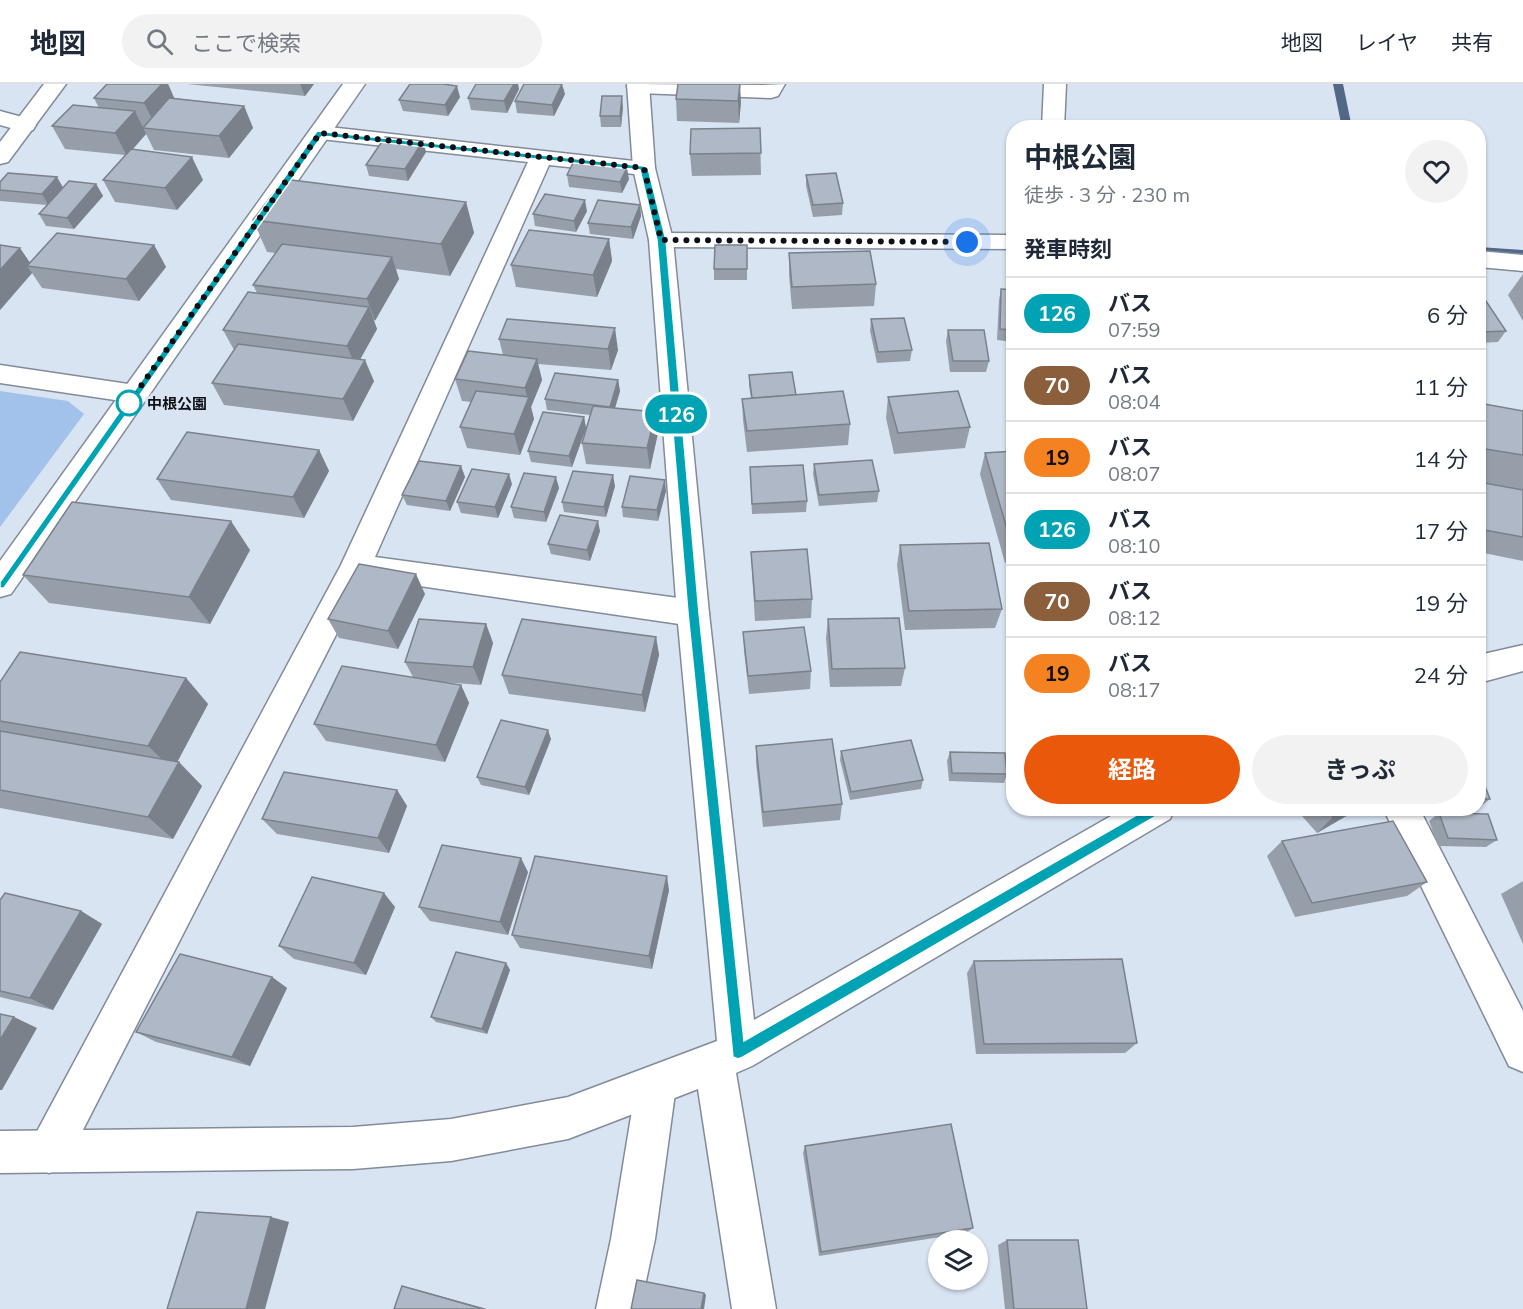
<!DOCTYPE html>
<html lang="ja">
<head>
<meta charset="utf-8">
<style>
	:root { --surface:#fff; --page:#f2f2f3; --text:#1f2937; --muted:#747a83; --line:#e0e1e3; --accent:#ea580c }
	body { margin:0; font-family:Mulish,"Noto Sans JP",sans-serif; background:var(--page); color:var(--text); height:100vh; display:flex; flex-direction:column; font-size:22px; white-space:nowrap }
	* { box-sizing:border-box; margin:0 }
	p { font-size:20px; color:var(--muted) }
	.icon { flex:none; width:33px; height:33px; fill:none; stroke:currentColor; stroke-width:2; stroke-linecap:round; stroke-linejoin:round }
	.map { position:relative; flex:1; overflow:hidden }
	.sheet { position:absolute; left:1006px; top:36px; width:480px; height:696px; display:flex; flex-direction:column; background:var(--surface); border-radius:24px; box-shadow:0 2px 4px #0004 }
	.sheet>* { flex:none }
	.badge { padding:0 12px; border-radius:20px; font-size:21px; line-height:39px }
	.buttons { position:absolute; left:928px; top:1146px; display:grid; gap:12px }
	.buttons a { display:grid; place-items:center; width:60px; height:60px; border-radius:50%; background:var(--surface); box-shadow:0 2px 4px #0004; font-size:30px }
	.you { position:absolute; width:30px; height:30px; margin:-15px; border:4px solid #fff; border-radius:50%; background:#1a73e8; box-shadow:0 0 0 9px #1a73e833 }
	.map>.badge { position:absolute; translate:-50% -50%; box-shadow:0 0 0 3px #fff }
	h2 { padding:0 18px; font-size:22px; line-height:54px }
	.round { display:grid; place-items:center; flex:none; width:63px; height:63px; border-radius:32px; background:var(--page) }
	.overview { display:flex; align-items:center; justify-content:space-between; height:102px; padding:0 18px }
	h1 { font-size:28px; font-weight:700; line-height:45px }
	.primary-button { display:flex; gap:12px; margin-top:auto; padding:12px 18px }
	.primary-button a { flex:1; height:69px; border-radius:36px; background:var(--accent); color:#fff; font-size:24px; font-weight:700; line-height:69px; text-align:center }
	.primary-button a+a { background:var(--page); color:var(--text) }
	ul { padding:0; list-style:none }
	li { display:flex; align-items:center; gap:18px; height:72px; padding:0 18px; border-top:2px solid var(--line) }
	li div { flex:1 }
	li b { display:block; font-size:22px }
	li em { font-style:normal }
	li .badge { min-width:66px; font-weight:700; text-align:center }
	header { display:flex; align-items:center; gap:36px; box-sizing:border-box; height:84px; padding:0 30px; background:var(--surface); border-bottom:2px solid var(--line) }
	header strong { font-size:28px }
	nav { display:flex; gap:33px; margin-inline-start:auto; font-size:21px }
	.search { width:420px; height:54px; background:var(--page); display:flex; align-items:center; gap:15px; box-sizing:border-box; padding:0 21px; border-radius:33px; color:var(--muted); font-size:22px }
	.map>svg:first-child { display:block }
</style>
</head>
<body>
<header>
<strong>地図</strong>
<div class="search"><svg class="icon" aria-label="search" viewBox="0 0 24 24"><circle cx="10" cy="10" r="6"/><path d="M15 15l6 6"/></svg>ここで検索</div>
<nav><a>地図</a><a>レイヤ</a><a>共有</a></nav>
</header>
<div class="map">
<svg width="1523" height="1225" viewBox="0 0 1523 1225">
	<rect width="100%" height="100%" fill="#d9e4f3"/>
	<path fill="#a2c2eb" d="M0,307L68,317L84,330L0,443Z"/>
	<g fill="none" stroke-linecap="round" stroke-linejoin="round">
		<g fill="#516887" fill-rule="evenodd">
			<path d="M1333,0H1343L1352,44H1342Z"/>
			<path d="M1479,163L1523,166V172L1479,169Z"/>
		</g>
		<defs>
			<g id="minor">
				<path d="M630,0L763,1L785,0L778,12L771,14L638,9L631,7L627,3Z"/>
				<path d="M1044,0H1066L1064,44H1042Z"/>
				<path d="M0,27L33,36L36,41L33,46L25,48L0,41Z"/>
				<path d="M320,42L652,79L655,84L652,89L644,91L549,81L375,473L693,516L704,520L709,529L704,538L693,542L365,494L64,1083L49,1089L34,1083L28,1068L34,1053L341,481L528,78L312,54L309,49L312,44Z"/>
				<path d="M661,149L1014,151V165L661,163L652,161L649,156L652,151Z"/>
				<path d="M1479,167L1523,171V187L1479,183Z"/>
				<path d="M0,281L135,301L145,303L149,310L145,317L135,319L0,299Z"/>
				<path d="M1383,724H1419L1523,927V988L1509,982Z"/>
				<path d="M656,982L670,988L676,1002L655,1155L640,1225H596L611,1155L636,1002L642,988Z"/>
			</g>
			<g id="tertiary">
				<path d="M44,0H66L8,78L0,80V58Z"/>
				<path d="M343,0H365L11,510L0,513V477Z"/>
				<path d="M627,0H649L655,84L673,156L709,529L754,936L1125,724H1175L1170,735L752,982L736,989L776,1225H732L698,1005L568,1055L451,1077L353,1085L0,1089V1047L353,1043L451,1035L568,1013L717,957L677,529L649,156L633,84Z"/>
				<path d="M1523,561V587L1479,599V571Z"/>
			</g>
		</defs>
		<use href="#minor" stroke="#818b99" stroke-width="3"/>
		<use href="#tertiary" stroke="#818b99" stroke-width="3"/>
		<use href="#minor" fill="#fff" fill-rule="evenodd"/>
		<use href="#tertiary" fill="#fff" fill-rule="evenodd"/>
	</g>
	<g fill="#969eaa">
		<path d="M107,0H168L174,14L244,22L253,44L229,74L154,66L146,50L132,65L203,96L177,126L115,118L103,96L125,71L65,65L52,42L99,24L94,14Z"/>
		<path d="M187,0H314L305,12Z"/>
		<path d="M678,0L741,18L739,39L677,37L676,15Z"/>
		<path d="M519,5L507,29L471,26L468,14Z"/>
		<path d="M565,10L554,32L517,29L515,17Z"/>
		<path d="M460,13L448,32L403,27L399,16Z"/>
		<path d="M623,23L621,43H601L600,32Z"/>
		<path d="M760,44L761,91L692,92L690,70Z"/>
		<path d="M426,68L408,97L369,92L366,81Z"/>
		<path d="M567,91L629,95L622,109L569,103Z"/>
		<path d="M806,91L843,119L842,131L813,133L806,102Z"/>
		<path d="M0,98L63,104L96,100L103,112L74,145L46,142L39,130L47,121L0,117Z"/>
		<path d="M466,118L474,149L450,192L396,185L399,195L374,237L377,245L360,275L374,297L353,337L224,321L212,299L234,266L223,246L257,209L253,201L276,169L267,168L253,136Z"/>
		<path d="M640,121L641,132L633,155L590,150L588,139Z"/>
		<path d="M587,127L576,148L535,142L533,130Z"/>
		<path d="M609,155L612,177L597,213L516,203L511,181Z"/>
		<path d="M0,161L30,179L154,161L166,183L139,217L42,204L32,189L0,226Z"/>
		<path d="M747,161V196H714V185Z"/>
		<path d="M789,169L876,200L874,222L792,225L789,191Z"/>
		<path d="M1523,190V237L1508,211Z"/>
		<path d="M1001,205L1014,206V258L997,256L999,216Z"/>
		<path d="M1479,208L1506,247L1498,258L1479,259Z"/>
		<path d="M871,235L912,266L910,277L877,279L870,247Z"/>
		<path d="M948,246L989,277L986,288H950L946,257Z"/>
		<path d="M499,255L618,266L611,286L538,280L542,296L531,323L534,335L520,371L467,364L460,343L471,318L462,317L455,295L503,271Z"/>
		<path d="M749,291L796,311L850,340L848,361L747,368L743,336L742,315L751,314L749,302Z"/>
		<path d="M618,296L620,307L615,324L658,349L650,385L586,380L582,359L590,331L547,326L545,315Z"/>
		<path d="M888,313L970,343L965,364L894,370L886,334Z"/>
		<path d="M1479,319L1523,327V406L1479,398Z"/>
		<path d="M584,333L586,344L572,383L531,378L528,367Z"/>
		<path d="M319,366L329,387L304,434L171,416L157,395Z"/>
		<path d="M1014,367V478L1005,479L980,390L985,369Z"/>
		<path d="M814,380L879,407L877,418L819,422L813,390Z"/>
		<path d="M461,382L465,393L450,427L407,421L402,411Z"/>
		<path d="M750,383L807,417L806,428L752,430Z"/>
		<path d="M1479,398L1523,406V477L1479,468Z"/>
		<path d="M512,400L498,434L461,429L457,418Z"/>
		<path d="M615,402L606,433L564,428L562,418Z"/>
		<path d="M559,404L546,438L514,434L511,423Z"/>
		<path d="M666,407L658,437L623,433L622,423Z"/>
		<path d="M600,447L590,477L551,470L548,460Z"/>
		<path d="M900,461L1002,525L995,544L905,546L897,481Z"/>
		<path d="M250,466L210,540L49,519L23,491Z"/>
		<path d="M751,468L812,515L811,534L755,537L752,488Z"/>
		<path d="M425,510L398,565L339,554L328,535Z"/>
		<path d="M828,535L905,584L901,602L830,603L826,554Z"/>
		<path d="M486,540L493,559L481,601L442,598L461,601L469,619L445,678L326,657L314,640L413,593L405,578Z"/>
		<path d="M743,548L811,587L810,605L749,610L744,567Z"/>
		<path d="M656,553L659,571L645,628L509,610L502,591Z"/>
		<path d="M1014,592V625L1011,600Z"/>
		<path d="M186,594L208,620L177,678L202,702L173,755L0,724V598Z"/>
		<path d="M551,655L529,711L481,701L477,693Z"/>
		<path d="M756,662L842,720L840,736L763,743L756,679Z"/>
		<path d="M841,667L923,696L921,705L850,716L840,676Z"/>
		<path d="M950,668L1007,690L1004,699L949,697L947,677Z"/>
		<path d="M1479,687L1490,715L1480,723H1479Z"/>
		<path d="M397,706L407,722L389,769L277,750L262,735Z"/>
		<path d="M1295,724H1360L1317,749Z"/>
		<path d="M1439,729L1497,756L1486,763L1438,762L1429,737Z"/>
		<path d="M1282,757L1427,798L1407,812L1295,833L1267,772Z"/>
		<path d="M528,788L508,851L430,837L419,823Z"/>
		<path d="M1523,797V860L1501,810Z"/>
		<path d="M669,806L652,885L520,864L512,851Z"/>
		<path d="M0,816L81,827L102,840L53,926L0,913Z"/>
		<path d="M395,823L366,891L294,875L279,862Z"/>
		<path d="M974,877L1137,959L1125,969L976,970L967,889Z"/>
		<path d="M506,879L510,886L487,950L436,938L431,933Z"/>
		<path d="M272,893L287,904L250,982L156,958L136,948Z"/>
		<path d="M805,1062L973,1144L966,1149L819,1172L803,1069Z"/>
		<path d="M1007,1156L1087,1225H1005L998,1161Z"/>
	</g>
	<g fill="#7a818b">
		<path d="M162,0H168L176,18L155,41L144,19Z"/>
		<path d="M300,0H314L305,12Z"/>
		<path d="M514,0H518L519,5L507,29L504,17Z"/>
		<path d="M562,0L565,10L554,32L552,21Z"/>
		<path d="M740,0L741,18L739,39L738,17Z"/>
		<path d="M457,2L460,13L448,32L445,21Z"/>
		<path d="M622,12L623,23L621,43L620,32Z"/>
		<path d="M244,22L253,44L229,74L219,52Z"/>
		<path d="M135,27L146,50L127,72L115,49Z"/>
		<path d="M423,57L426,68L408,97L405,85Z"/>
		<path d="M192,73L203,96L177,126L165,104Z"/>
		<path d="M627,84L629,95L622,109L620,98Z"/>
		<path d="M57,93L64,105L49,122L42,110Z"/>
		<path d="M96,100L103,112L74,145L67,134Z"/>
		<path d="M585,116L587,127L576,148L574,137Z"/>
		<path d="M466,118L474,149L450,192L441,160Z"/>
		<path d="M640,121L641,132L633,155L631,143Z"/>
		<path d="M609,155L612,177L597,213L593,191Z"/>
		<path d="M154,161L166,183L139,217L126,195Z"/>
		<path d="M20,164L33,183L27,182L32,189L0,226V186Z"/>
		<path d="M392,173L399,195L375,237L367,215Z"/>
		<path d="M369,223L377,245L356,283L347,262Z"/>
		<path d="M615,244L618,266L611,286L608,265Z"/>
		<path d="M537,275L542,296L531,323L534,335L520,371L514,350L528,316L525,304Z"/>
		<path d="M365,276L374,297L353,337L343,315Z"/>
		<path d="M618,296L620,307L612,334L610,323Z"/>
		<path d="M656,328L658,349L650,385L647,364Z"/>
		<path d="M584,333L586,344L572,383L569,372Z"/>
		<path d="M319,366L329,387L304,434L293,413Z"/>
		<path d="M461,382L465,393L450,427L446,417Z"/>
		<path d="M509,390L512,400L498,434L495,423Z"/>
		<path d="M613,391L615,402L606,433L604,423Z"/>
		<path d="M556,393L559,404L546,438L544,428Z"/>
		<path d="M665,396L666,407L658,437L657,426Z"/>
		<path d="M231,437L250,466L210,540L189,513Z"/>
		<path d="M598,437L600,447L590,477L587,466Z"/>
		<path d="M416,490L425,510L398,565L388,547Z"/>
		<path d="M486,540L493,559L481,601L473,583Z"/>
		<path d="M656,553L659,571L645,628L642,611Z"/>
		<path d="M186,594L208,620L173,686L148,662Z"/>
		<path d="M461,601L469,619L445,678L436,661Z"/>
		<path d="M548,646L551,655L529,711L525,703Z"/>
		<path d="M179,678L202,702L173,755L148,733Z"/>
		<path d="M397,706L407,722L389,769L378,754Z"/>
		<path d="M1349,724H1360L1317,749L1333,733Z"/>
		<path d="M521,774L528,788L508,851L500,838Z"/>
		<path d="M667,792L669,806L652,885L649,872Z"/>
		<path d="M384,809L395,823L366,891L354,879Z"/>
		<path d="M81,827L102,840L53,926L30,914Z"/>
		<path d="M506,879L510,886L487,950L482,945Z"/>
		<path d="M272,893L287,904L250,982L232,973Z"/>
		<path d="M14,933L37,944L2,1006H0V956Z"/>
		<path d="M271,1133L289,1138L265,1225H246Z"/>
		<path d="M402,1202L415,1205L487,1225H483Z"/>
		<path d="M704,1209L706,1211L704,1225H701Z"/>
	</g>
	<g fill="#aeb8c6" stroke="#7a818b" stroke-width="1.5">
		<path d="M107,0H162L144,19L94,14Z"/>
		<path d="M410,0H443L457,2L445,21L399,16Z"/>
		<path d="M476,0H514L504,17L468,14Z"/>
		<path d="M524,0H562L552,21L515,17Z"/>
		<path d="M678,0H740L738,17L676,15Z"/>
		<path d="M602,12H622L620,32H600Z"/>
		<path d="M169,14L244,22L219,52L143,44Z"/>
		<path d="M73,21L135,27L115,49L52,42Z"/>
		<path d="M760,44L761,69L690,70L691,45Z"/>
		<path d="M385,53L423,57L405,85L366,81Z"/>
		<path d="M131,65L192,73L165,104L103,96Z"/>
		<path d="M574,77L627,84L620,98L567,91Z"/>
		<path d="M8,89L57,93L42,110L0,106V98Z"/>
		<path d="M836,89L843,119L813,121L806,91Z"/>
		<path d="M284,95L466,118L441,160L253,136Z"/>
		<path d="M69,97L96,100L67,134L39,130Z"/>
		<path d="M545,110L585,116L574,137L533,130Z"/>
		<path d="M598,116L640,121L631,143L588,139Z"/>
		<path d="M529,146L609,155L593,191L511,181Z"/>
		<path d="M57,149L154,161L126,195L27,182Z"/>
		<path d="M282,160L392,173L367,215L253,201Z"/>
		<path d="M0,161L20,164L0,186Z"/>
		<path d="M715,161H747V185H714Z"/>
		<path d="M870,167L876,200L792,203L789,169Z"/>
		<path d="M1001,205L1014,206V246L1000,245Z"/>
		<path d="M248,208L369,223L347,262L223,246Z"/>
		<path d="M1479,208H1480L1506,247L1479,248Z"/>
		<path d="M904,234L912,266L878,268L871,235Z"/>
		<path d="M507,235L615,244L608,265L499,255Z"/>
		<path d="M948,246H984L989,277H953Z"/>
		<path d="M238,260L365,276L343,315L212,299Z"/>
		<path d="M468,267L537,275L525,304L455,295Z"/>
		<path d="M792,288L796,311L752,314L749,291Z"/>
		<path d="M555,289L618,296L610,323L545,315Z"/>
		<path d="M476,307L529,313L514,350L460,343Z"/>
		<path d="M843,307L850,340L747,347L742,315Z"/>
		<path d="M958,307L970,343L898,349L888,313Z"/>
		<path d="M1479,319L1523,327V371L1479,364Z"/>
		<path d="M593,322L656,328L647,364L582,359Z"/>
		<path d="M543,328L584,333L569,372L528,367Z"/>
		<path d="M187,348L319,366L293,413L157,395Z"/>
		<path d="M1014,367V459H1011L985,369Z"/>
		<path d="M872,376L879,407L819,411L814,380Z"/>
		<path d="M419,377L461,382L446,417L402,411Z"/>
		<path d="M803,381L807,417L752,420L750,383Z"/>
		<path d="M472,385L509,390L495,423L457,418Z"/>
		<path d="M573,387L613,391L604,423L562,418Z"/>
		<path d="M524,389L556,393L544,428L511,423Z"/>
		<path d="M630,392L665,396L657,426L622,423Z"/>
		<path d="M1479,398L1523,406V453L1479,445Z"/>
		<path d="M72,418L231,437L189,513L23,491Z"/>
		<path d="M560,431L598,437L587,466L548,460Z"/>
		<path d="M989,459L1002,525L909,527L900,461Z"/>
		<path d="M807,465L812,515L755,517L751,468Z"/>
		<path d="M359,480L416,490L388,547L328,535Z"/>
		<path d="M899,534L905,584L832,585L828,535Z"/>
		<path d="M419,535L486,540L473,583L405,578Z"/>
		<path d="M522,535L656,553L642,611L502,591Z"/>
		<path d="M804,543L811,587L748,592L743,548Z"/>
		<path d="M20,568L186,594L148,662L0,637V598Z"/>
		<path d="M342,582L461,601L436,661L314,640Z"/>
		<path d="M501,636L548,646L525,703L477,693Z"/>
		<path d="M0,647L179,678L148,733L0,706Z"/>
		<path d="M832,655L842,720L763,728L756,662Z"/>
		<path d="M911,656L923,696L851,708L841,667Z"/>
		<path d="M950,668L1005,669L1007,690L952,689Z"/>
		<path d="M1479,687L1490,715H1479Z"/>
		<path d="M284,688L397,706L378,754L262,735Z"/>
		<path d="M1325,724H1349L1333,733Z"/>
		<path d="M1439,729L1488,730L1497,756L1448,754Z"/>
		<path d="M1393,737L1427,798L1312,819L1282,757Z"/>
		<path d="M442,761L521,774L500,838L419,823Z"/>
		<path d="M535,772L667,792L649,872L512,851Z"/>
		<path d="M312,793L384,809L354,879L279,862Z"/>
		<path d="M5,809L81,827L30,914L0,907V816Z"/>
		<path d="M456,868L506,879L482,945L431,933Z"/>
		<path d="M180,870L272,893L232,973L136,948Z"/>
		<path d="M1122,875L1137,959L984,960L974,877Z"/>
		<path d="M0,930L14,933L0,956Z"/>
		<path d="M951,1040L973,1144L821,1168L805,1062Z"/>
		<path d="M197,1128L271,1133L246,1225H167Z"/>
		<path d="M1007,1156H1078L1087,1225H1014Z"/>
		<path d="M637,1196L704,1209L701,1225H631Z"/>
		<path d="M402,1202L483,1225H394Z"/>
	</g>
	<path fill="#00a3b4" stroke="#fff" stroke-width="1.5" d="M317,47L644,82L648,84L666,156L699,529L744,957L1154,721H1163L1164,724L1163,728L743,973L738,975L733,973L688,529L657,156L640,86L322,52L4,504H0V498Z"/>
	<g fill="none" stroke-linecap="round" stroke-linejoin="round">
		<path stroke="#0d1015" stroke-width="6" stroke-dasharray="0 10.8" d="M129,319L320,49L644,84L661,156L967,158"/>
	</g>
	<circle fill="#fff" stroke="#00a3b4" stroke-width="3" cx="129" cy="319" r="12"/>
	<g text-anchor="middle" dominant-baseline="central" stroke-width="6" stroke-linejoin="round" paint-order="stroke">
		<g font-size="15" font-weight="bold" fill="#0d1015" stroke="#d9e4f3" text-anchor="start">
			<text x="147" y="319">中根公園</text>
		</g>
	</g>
</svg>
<div class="buttons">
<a><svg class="icon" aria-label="layers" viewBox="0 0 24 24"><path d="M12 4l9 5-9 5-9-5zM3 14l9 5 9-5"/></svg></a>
</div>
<div class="you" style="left:967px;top:158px"></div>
<b class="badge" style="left:676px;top:330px;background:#00a3b4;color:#fff">126</b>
<section class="sheet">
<div class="overview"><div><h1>中根公園</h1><p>徒歩 · 3 分 · 230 m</p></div><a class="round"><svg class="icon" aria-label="heart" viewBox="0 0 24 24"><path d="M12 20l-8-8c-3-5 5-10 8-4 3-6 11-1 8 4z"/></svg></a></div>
<h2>発車時刻</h2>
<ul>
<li><span class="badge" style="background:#00a3b4;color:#fff">126</span><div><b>バス</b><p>07:59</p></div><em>6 分</em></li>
<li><span class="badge" style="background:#8b5e3c;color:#fff">70</span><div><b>バス</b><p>08:04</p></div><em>11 分</em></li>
<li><span class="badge" style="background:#f58220;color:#111">19</span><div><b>バス</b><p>08:07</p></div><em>14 分</em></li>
<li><span class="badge" style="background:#00a3b4;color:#fff">126</span><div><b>バス</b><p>08:10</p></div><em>17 分</em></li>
<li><span class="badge" style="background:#8b5e3c;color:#fff">70</span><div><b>バス</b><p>08:12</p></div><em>19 分</em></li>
<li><span class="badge" style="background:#f58220;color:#111">19</span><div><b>バス</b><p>08:17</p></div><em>24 分</em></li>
</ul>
<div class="primary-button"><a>経路</a><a>きっぷ</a></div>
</section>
</div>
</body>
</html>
